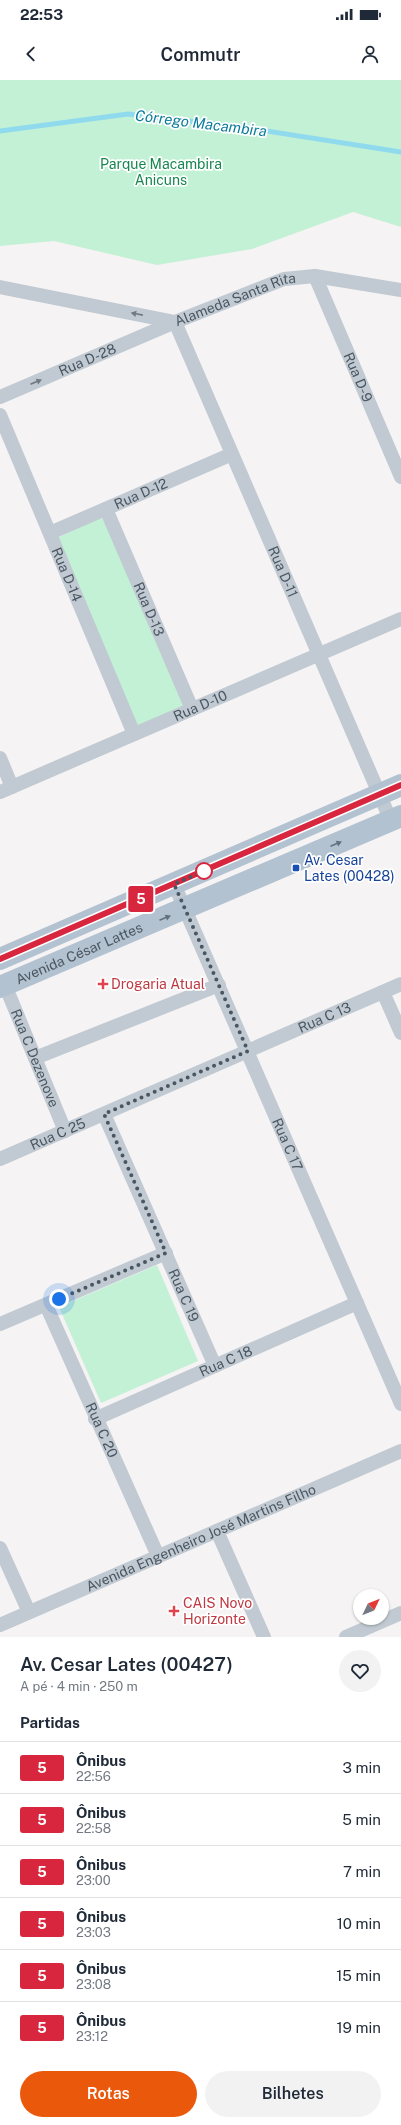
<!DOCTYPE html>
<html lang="pt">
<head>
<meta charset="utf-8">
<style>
	:root { --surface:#fff; --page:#f2f2f3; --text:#1f2937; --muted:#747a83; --line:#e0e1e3; --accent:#ea580c }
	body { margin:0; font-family:"Public Sans",sans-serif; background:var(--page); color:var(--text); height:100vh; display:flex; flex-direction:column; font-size:15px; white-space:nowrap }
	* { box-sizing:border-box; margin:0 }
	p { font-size:13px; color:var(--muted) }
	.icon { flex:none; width:22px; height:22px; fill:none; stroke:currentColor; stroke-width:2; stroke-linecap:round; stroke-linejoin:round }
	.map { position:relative; height:1557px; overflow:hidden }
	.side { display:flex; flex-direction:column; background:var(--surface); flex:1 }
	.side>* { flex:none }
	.badge { padding:0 8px; border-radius:3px; font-size:14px; line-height:26px }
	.needle { width:26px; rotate:47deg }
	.buttons { position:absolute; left:353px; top:1509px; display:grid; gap:8px }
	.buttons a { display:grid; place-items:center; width:36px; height:36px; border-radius:50%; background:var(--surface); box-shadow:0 1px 3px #0004; font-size:20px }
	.you { position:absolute; width:20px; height:20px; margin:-10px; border:3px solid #fff; border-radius:50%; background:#1a73e8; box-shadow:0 0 0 6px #1a73e833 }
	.map>.badge { position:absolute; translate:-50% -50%; box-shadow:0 0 0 2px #fff }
	h2 { padding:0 20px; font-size:15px; line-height:36px }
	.round { display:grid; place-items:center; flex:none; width:42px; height:42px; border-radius:21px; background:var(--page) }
	.summary { display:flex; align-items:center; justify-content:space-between; height:68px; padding:0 20px }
	h1 { font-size:19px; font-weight:600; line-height:30px }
	.action { display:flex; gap:8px; margin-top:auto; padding:8px 20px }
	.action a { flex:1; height:46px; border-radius:24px; background:var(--accent); color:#fff; font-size:16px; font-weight:600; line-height:46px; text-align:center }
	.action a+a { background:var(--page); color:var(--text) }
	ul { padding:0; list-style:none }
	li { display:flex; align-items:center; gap:12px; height:52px; padding:0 20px; border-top:1px solid var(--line) }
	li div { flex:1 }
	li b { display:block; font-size:15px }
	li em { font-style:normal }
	li .badge { min-width:44px; font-weight:700; text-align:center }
	.status { display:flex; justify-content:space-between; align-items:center; height:28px; padding:0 20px; background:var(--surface); direction:ltr }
	.status svg { height:11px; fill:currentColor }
	header { display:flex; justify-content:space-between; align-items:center; height:52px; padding:0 20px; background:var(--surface); font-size:18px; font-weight:600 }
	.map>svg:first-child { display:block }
</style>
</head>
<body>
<div class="status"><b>22:53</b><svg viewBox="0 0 49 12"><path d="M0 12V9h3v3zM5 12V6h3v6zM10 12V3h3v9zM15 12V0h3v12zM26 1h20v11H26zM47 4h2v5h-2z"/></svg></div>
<header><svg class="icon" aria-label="back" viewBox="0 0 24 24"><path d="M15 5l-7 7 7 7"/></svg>Commutr<svg class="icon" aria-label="person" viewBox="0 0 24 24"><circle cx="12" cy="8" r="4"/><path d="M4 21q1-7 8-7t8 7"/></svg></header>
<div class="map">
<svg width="401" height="1557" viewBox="0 0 401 1557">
	<rect width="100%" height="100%" fill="#f5f3f3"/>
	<g fill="#c3f1d5">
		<path d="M0,0H401V147L353,132L252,169L157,185L54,161L0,166Z"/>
		<path d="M106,435L187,627L135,648L55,459Z"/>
		<path d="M157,1185L198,1281L101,1323L59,1227Z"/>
	</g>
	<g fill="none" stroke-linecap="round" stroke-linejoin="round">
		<path stroke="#90daee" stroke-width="5" d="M0,51L128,34L248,48L401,72"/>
		<g stroke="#c1cad2" stroke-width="14">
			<path id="s1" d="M315,196L401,397"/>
			<path d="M0,207L175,242"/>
			<path id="s2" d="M175,242L391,741"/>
			<path id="s3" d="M0,317L175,242L284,199L315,196L401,210"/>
			<path id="s4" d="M0,335L134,654"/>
			<path id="s5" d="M106,429L192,629"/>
			<path id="s6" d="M50,453L232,374"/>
			<path d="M0,678L12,707"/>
			<path id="s7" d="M0,712L401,539"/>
			<path id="s8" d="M174,804L401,1324"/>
			<path id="s9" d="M5,905L65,1051"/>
			<path d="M383,912L401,953"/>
			<path d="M35,978L219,905"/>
			<path id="s10" d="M104,1034L215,1286"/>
			<path id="s11" d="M0,1079L401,904"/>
			<path id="s12" d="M46,1225L158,1476"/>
			<path d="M0,1244L166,1173"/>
			<path id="s13" d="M95,1339L357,1223"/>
			<path d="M217,1451L264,1557"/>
			<path d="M0,1468L29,1532"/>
			<path id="s14" d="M0,1545L401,1371"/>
			<path d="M346,1557L401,1533"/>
		</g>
		<g stroke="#b3c2d1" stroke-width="22">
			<path d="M0,879L401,705"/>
			<path id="s15" d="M0,907L401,736"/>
		</g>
	</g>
	<defs><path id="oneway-solid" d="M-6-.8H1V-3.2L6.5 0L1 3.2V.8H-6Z"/></defs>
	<g fill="#6e7983">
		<use href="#oneway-solid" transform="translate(137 234) rotate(-169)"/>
		<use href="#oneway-solid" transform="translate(36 302) rotate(-23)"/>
	</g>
	<g fill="#64717d">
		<use href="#oneway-solid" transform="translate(336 764) rotate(-23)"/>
		<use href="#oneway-solid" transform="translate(165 838) rotate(-23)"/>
	</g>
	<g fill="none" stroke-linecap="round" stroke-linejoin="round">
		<defs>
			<path id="line" d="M0,879L401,705"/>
		</defs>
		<use href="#line" stroke="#fff" stroke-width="9"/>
		<use href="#line" stroke="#d7263d" stroke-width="6"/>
		<path stroke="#4a5661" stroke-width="4" stroke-dasharray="0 7.2" d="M59,1219L166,1173L104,1034L248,971L174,804L204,791"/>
	</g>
	<rect fill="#1a4fb4" stroke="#fff" stroke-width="1.5" x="292" y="784" width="8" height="8" rx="2"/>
	<circle fill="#fff" stroke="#d7263d" stroke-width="2" cx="204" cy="791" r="8"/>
	<g fill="#e0444e" stroke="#fff" stroke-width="1.5">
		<path d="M101 898h4v4h4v4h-4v4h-4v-4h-4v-4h4z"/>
		<path d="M172 1525h4v4h4v4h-4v4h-4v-4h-4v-4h4z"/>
	</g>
	<g text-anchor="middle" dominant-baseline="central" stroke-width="3.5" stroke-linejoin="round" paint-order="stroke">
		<g font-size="14" fill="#17864f" stroke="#fff">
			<text x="161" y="84">Parque Macambira<tspan x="161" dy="16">Anicuns</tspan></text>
		</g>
		<g font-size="14" fill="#4a5661" stroke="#fff">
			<text stroke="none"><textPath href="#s3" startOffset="255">Alameda Santa Rita</textPath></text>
			<text stroke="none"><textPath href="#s3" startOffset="95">Rua D-28</textPath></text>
			<text stroke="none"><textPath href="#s1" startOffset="110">Rua D-9</textPath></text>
			<text stroke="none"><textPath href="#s6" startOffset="99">Rua D-12</textPath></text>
			<text stroke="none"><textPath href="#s2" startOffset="272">Rua D-11</textPath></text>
			<text stroke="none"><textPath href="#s4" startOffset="173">Rua D-14</textPath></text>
			<text stroke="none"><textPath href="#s5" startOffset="109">Rua D-13</textPath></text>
			<text stroke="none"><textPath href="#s7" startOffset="218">Rua D-10</textPath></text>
			<text stroke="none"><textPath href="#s15" startOffset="86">Avenida César Lattes</textPath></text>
			<text stroke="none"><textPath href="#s11" startOffset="354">Rua C 13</textPath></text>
			<text stroke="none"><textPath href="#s9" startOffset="79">Rua C Dezenove</textPath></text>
			<text stroke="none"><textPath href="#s11" startOffset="63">Rua C 25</textPath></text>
			<text stroke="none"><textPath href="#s8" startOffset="284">Rua C 17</textPath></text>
			<text stroke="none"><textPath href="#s10" startOffset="198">Rua C 19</textPath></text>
			<text stroke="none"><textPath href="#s13" startOffset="143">Rua C 18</textPath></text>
			<text stroke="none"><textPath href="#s12" startOffset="137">Rua C 20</textPath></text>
			<text stroke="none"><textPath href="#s14" startOffset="219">Avenida Engenheiro José Martins Filho</textPath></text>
		</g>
		<g font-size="14" fill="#164399" stroke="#fff" text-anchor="start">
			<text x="304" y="780">Av. Cesar<tspan x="304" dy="16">Lates (00428)</tspan></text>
		</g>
		<g font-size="14" fill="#be3a42" stroke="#fff" text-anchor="start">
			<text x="111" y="904">Drogaria Atual</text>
			<text x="183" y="1523">CAIS Novo<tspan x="183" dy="16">Horizonte</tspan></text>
		</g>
		<g font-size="15" font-style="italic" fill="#0c7c9b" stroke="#fff">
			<text transform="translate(201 43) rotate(7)">Córrego Macambira</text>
		</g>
	</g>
</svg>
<div class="buttons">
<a><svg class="needle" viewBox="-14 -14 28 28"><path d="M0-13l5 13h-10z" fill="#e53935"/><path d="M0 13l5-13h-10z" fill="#747a83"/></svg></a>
</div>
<div class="you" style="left:59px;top:1219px"></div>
<b class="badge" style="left:141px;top:819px;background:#d7263d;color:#fff">5</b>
</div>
<section class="side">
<div class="summary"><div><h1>Av. Cesar Lates (00427)</h1><p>A pé · 4 min · 250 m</p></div><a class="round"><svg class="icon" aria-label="heart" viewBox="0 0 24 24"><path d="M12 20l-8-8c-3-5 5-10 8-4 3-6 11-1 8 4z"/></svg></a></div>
<h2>Partidas</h2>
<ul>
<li><span class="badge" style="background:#d7263d;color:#fff">5</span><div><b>Ônibus</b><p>22:56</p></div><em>3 min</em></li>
<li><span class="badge" style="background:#d7263d;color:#fff">5</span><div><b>Ônibus</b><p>22:58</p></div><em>5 min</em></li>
<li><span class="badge" style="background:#d7263d;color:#fff">5</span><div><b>Ônibus</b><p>23:00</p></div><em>7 min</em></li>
<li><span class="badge" style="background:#d7263d;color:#fff">5</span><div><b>Ônibus</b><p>23:03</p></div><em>10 min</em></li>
<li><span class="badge" style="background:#d7263d;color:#fff">5</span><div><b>Ônibus</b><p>23:08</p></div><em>15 min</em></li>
<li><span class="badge" style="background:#d7263d;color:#fff">5</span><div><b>Ônibus</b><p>23:12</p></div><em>19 min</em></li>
</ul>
<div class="action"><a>Rotas</a><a>Bilhetes</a></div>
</section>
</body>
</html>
